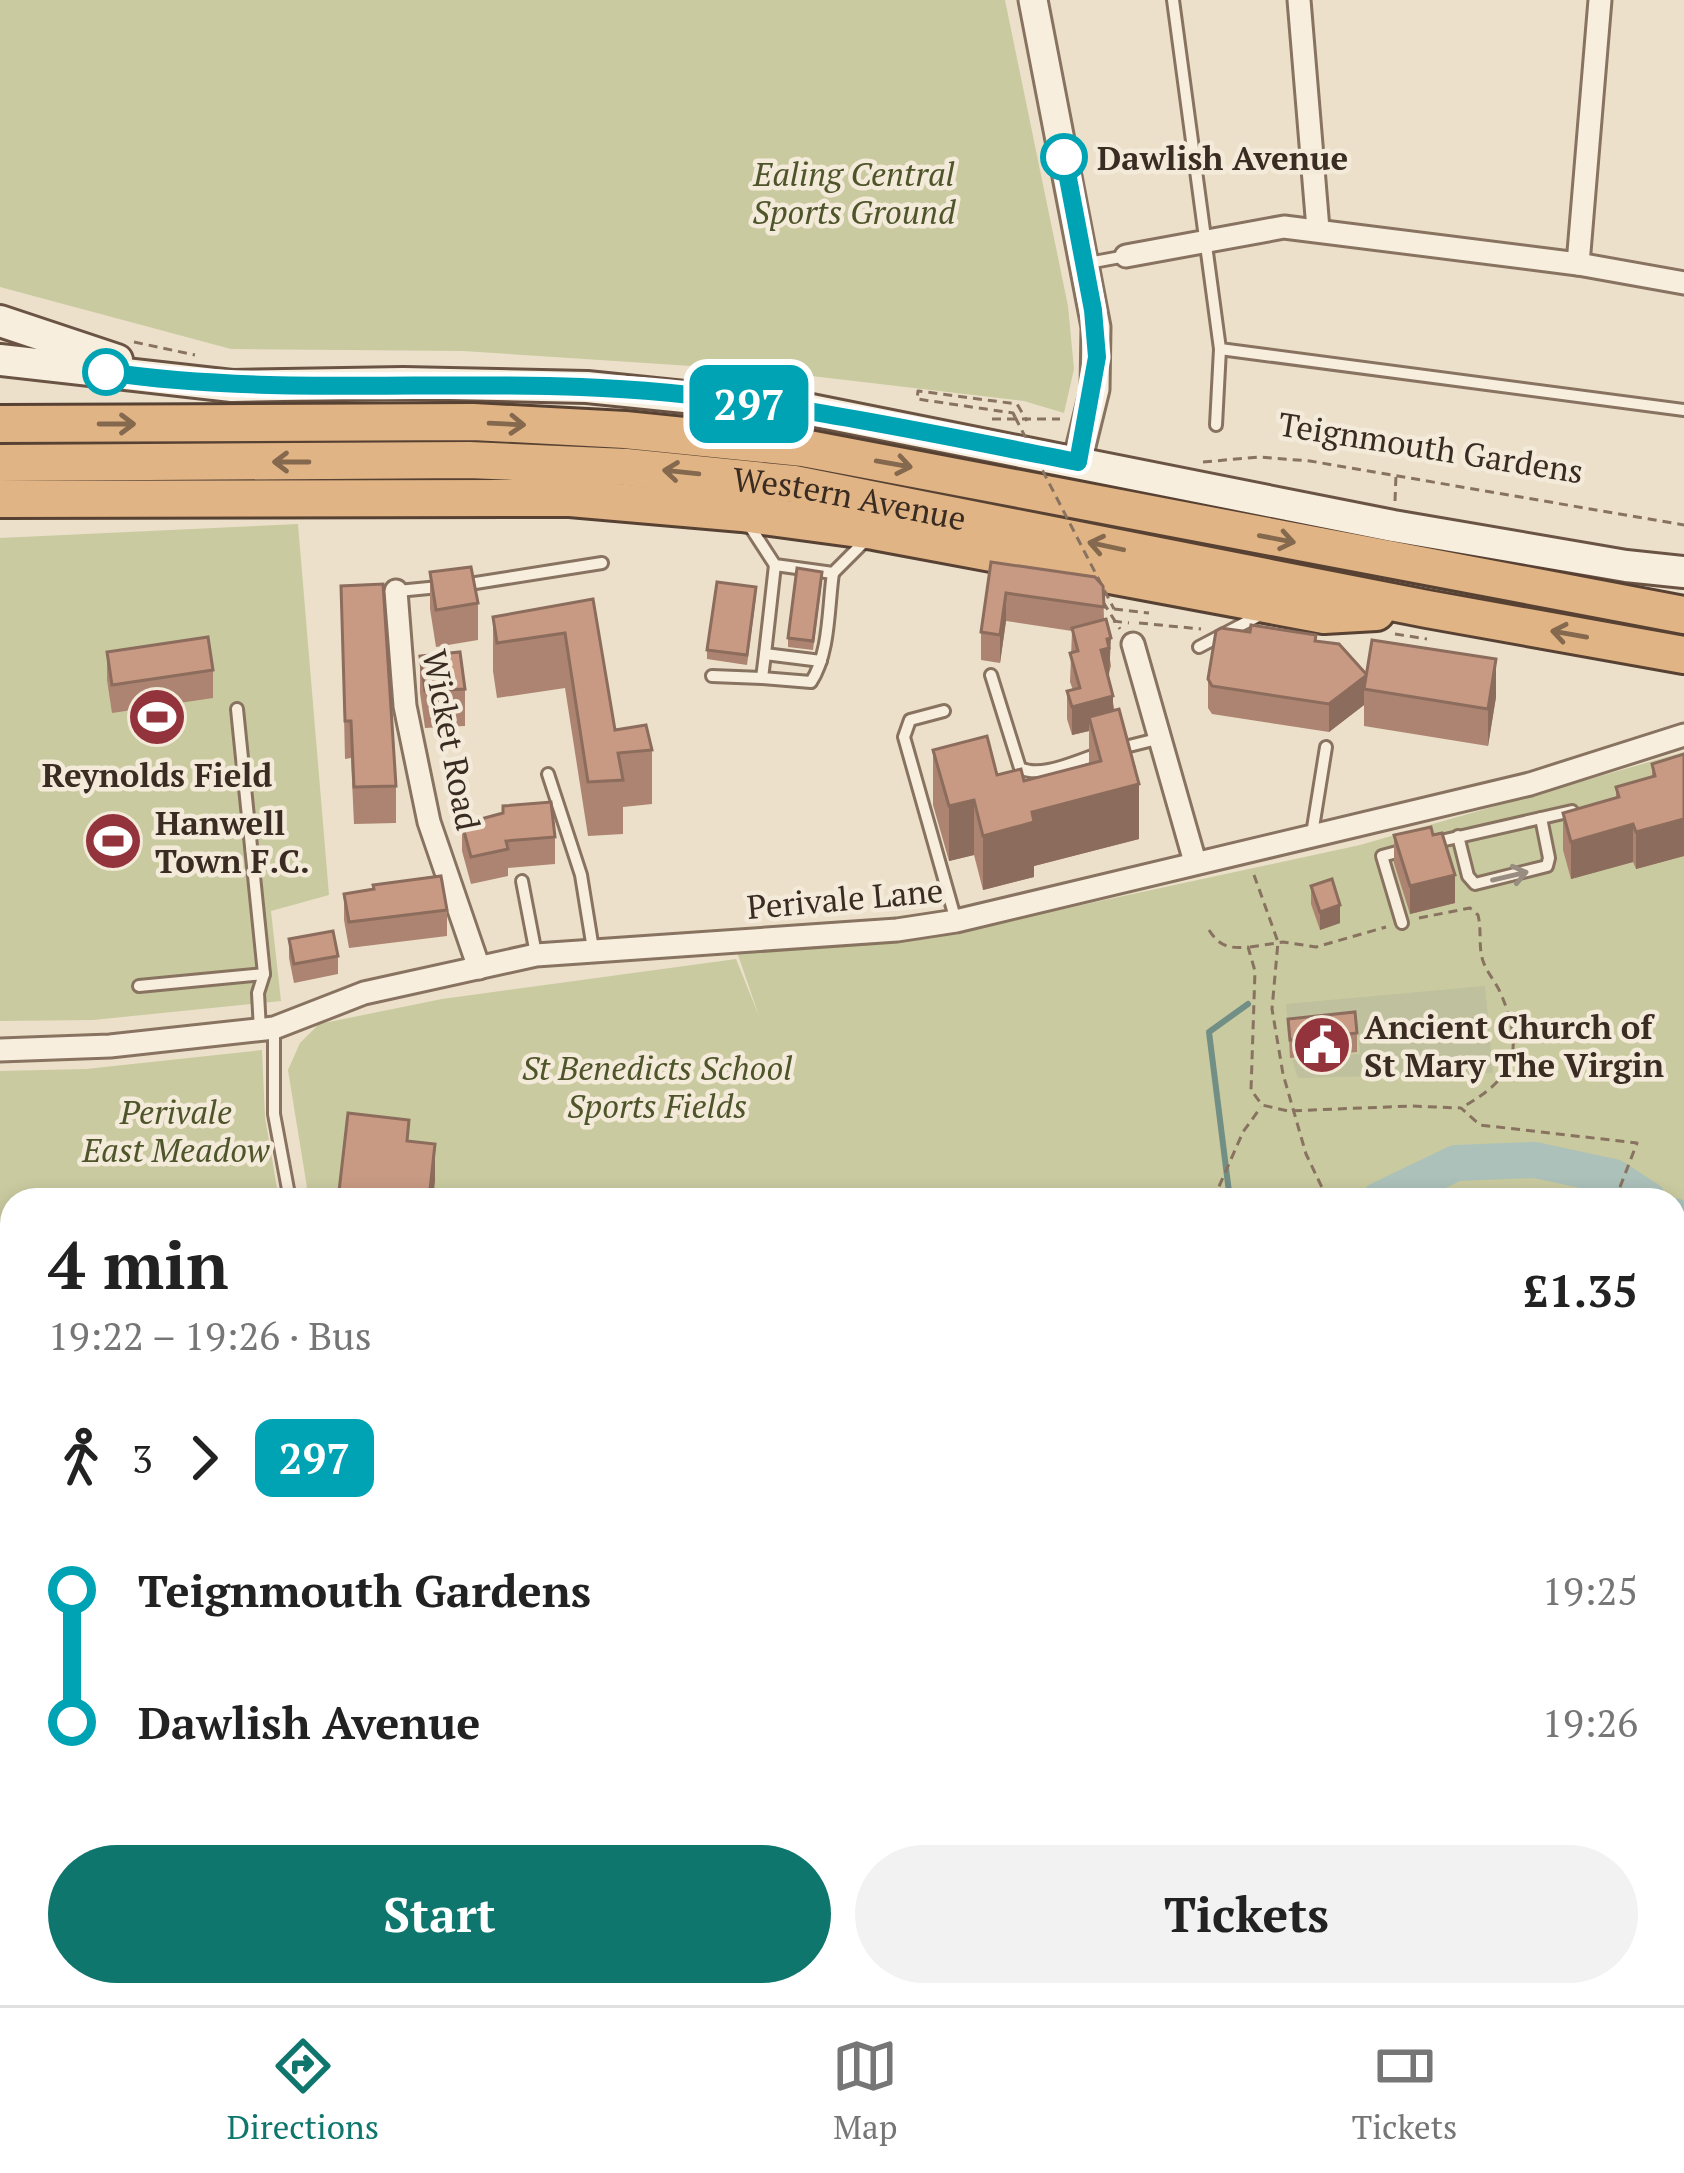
<!DOCTYPE html>
<html lang="en">
<head>
<meta charset="utf-8">
<style>
	:root { --surface:#fff; --page:#f2f2f2; --text:#222; --muted:#767676; --line:#e0e0e0; --accent:#0f766e }
	body { margin:0; font-family:"PT Serif",serif; background:var(--page); color:var(--text); height:100vh; display:flex; flex-direction:column; font-size:45px; white-space:nowrap }
	* { box-sizing:border-box; margin:0 }
	p { font-size:39px; color:var(--muted) }
	.icon { flex:none; width:66px; height:66px; fill:none; stroke:currentColor; stroke-width:2; stroke-linecap:round; stroke-linejoin:round }
	.map { position:relative; flex:1; overflow:hidden }
	.sheet { position:absolute; left:0px; top:1188px; width:1686px; height:819px; display:flex; flex-direction:column; background:var(--surface); border-radius:36px 36px 0 0; box-shadow:0 6px 18px #0003 }
	.sheet>* { flex:none }
	.badge { padding:0 24px; border-radius:18px; font-size:42px; line-height:78px }
	.map>.badge { position:absolute; translate:-50% -50%; box-shadow:0 0 0 6px #fff }
	.legs { display:flex; align-items:center; gap:18px; height:132px; padding:0 48px; font-size:39px }
	.legs p { margin-inline-start:auto }
	.overview { display:flex; align-items:center; justify-content:space-between; height:204px; padding:0 48px }
	h1 { font-size:66px; font-weight:700; line-height:90px }
	.button { display:flex; gap:24px; margin-top:auto; padding:24px 48px }
	.button a { flex:1; height:138px; border-radius:72px; background:var(--accent); color:#fff; font-size:48px; font-weight:700; line-height:138px; text-align:center }
	.button a+a { background:var(--page); color:var(--text) }
	ul { padding:0 48px; list-style:none }
	li { display:flex; align-items:center; gap:42px; height:132px; font-size:45px }
	li i { display:grid; place-items:center; width:18px; height:100%; margin:0 15px; background:currentColor }
	li i::after { content:''; width:30px; height:30px; margin:-15px; border:9px solid; border-radius:50%; background:var(--surface) }
	li p { margin-inline-start:auto }
	li:first-child i { background:linear-gradient(#0000 50%,currentColor 0) }
	li:last-child i { background:linear-gradient(currentColor 50%,#0000 0) }
	.menu { display:flex; justify-content:space-around; align-items:center; height:168px; border-top:3px solid var(--line); background:var(--surface); font-size:33px; color:var(--muted) }
	.menu a { display:grid; justify-items:center; gap:6px }
	.menu .selected { color:var(--accent) }
	.map>svg:first-child { display:block }
</style>
</head>
<body>
<div class="map">
<svg width="1684" height="2005" viewBox="0 0 1684 2005">
	<rect width="100%" height="100%" fill="#ece0cb"/>
	<g fill="#c9ca9f">
		<path d="M0,0H1005L1068,306L1074,369L1064,413L1024,401L769,371L463,351L231,349L0,287Z"/>
		<path d="M298,524L329,895L271,911L281,1001L93,1020L0,1021V538Z"/>
		<path d="M1684,752V2005H1226L1222,1995H1674V1200H309L288,1070L300,1043L319,1024L442,999L736,959L759,1016L737,952L1035,915L1360,845Z"/>
		<path d="M262,1050L265,1117L279,1200H12V1321L0,1298V1071L86,1069Z"/>
		<path d="M0,1452L12,1464V1867L0,1866Z"/>
		<path d="M514,1995H928L893,2005H514Z"/>
		<path d="M1009,1995H1198L1202,2005H976Z"/>
	</g>
	<path fill="#bfc09d" d="M1485,986L1493,1073L1298,1078L1292,1060L1360,1054L1358,1029L1289,1034L1286,1004Z"/>
	<g fill="none" stroke-linecap="round" stroke-linejoin="round">
		<g stroke="#728f86" stroke-width="6">
			<path d="M1230,1200L1209,1032L1248,1004"/>
			<path d="M0,1259L12,1283"/>
		</g>
		<g stroke="#abc1b9" stroke-width="36">
			<path d="M1379,1200L1456,1163L1535,1160L1614,1177L1649,1200"/>
			<path d="M1674,1216L1684,1223"/>
			<path d="M620,1995L636,2005"/>
			<path d="M834,2005L873,1995"/>
		</g>
		<defs>
			<g id="service">
				<path d="M1173,0L1220,349L1684,410"/>
				<path d="M1088,263L1126,256"/>
				<path d="M1216,425L1220,349"/>
				<path d="M749,525L775,565L833,573L868,538"/>
				<path d="M775,565L765,654L821,661"/>
				<path d="M463,585L602,563"/>
				<path d="M398,591L439,587"/>
				<path d="M1199,647L1262,614"/>
				<path d="M765,654L762,678L811,682C830,653 828,607 833,573"/>
				<path d="M991,675L1020,768C1042,779 1077,760 1099,754"/>
				<path d="M712,676L762,678"/>
				<path d="M237,709L264,974L258,993L260,1030"/>
				<path d="M944,711L910,720L904,737L956,921"/>
				<path d="M1117,749L1161,738"/>
				<path d="M548,774L581,875L593,949"/>
				<path d="M1312,834L1326,747"/>
				<path d="M1458,836L1468,876L1475,884L1547,866L1549,858L1541,818"/>
				<path d="M1432,843L1572,811"/>
				<path d="M522,881L536,954"/>
				<path d="M1402,923L1382,856L1408,849"/>
				<path d="M139,986L264,974"/>
				<path d="M274,1028V1114L290,1200"/>
				<path d="M209,1995L211,2005"/>
			</g>
			<g id="minor">
				<path d="M1299,0L1318,229"/>
				<path d="M1126,256L1284,227L1578,264L1684,283"/>
				<path d="M1578,264L1600,0"/>
				<path d="M396,591L405,706L429,822L479,968"/>
				<path d="M1133,644L1195,862"/>
				<path d="M0,1050L110,1046L274,1028L364,993L536,955L897,930L956,921L1530,784L1684,735"/>
				<path d="M417,2005L425,1995"/>
			</g>
			<path id="tertiary" d="M1033,0L1096,327L1095,389L1077,462"/>
			<g id="secondary">
				<path d="M0,321L117,360"/>
				<path d="M0,360L232,386L403,383L587,387L811,410L1393,526L1626,566L1684,572"/>
				<path d="M0,1358L12,1382"/>
				<path d="M464,2005L470,1995"/>
			</g>
			<g id="trunk">
				<path d="M0,424L473,422L625,430L803,448L1684,615"/>
				<path id="s1" d="M0,463L469,460L626,467L794,484L1427,609L1684,655"/>
				<path d="M0,499L570,498L742,513L874,531L1324,615L1376,612"/>
			</g>
		</defs>
		<use href="#service" stroke="#887260" stroke-width="16"/>
		<use href="#minor" stroke="#887260" stroke-width="27"/>
		<use href="#tertiary" stroke="#887260" stroke-width="33"/>
		<use href="#secondary" stroke="#6a5343" stroke-width="36"/>
		<use href="#trunk" stroke="#574133" stroke-width="42"/>
		<g stroke="#887260" stroke-width="3" stroke-dasharray="9 6" stroke-linecap="butt">
			<path d="M134,342L195,355"/>
			<path d="M1015,417L1013,413L917,399L918,391L1017,404L1027,421"/>
			<path d="M992,419H1060"/>
			<path d="M1203,462L1259,457L1310,461L1684,525"/>
			<path d="M1395,501L1396,475"/>
			<path d="M1103,602L1120,629"/>
			<path d="M1114,609L1149,613"/>
			<path d="M1113,621L1129,623"/>
			<path d="M1139,623L1201,629"/>
			<path d="M1395,634L1427,639"/>
			<path d="M1254,875L1278,942L1272,1009L1283,1074L1306,1154L1328,1200"/>
			<path d="M1419,918L1470,908L1478,915C1482,931 1478,946 1483,961C1487,973 1496,982 1501,994C1525,1051 1515,1078 1461,1108"/>
			<path d="M1209,930C1219,946 1229,949 1248,947L1255,971L1251,1090L1262,1105L1288,1111L1411,1106L1461,1108L1480,1125L1637,1143L1615,1200"/>
			<path d="M1250,947L1283,942L1316,947L1386,927"/>
			<path d="M1213,1200L1243,1132L1261,1107"/>
			<path d="M1674,1279L1684,1289"/>
			<path d="M0,1494L12,1481"/>
			<path d="M1674,1747L1684,1754"/>
			<path d="M1215,1995L1219,2005"/>
			<path d="M367,2005L374,1995"/>
			<path d="M508,2005V1995"/>
			<path d="M924,2005L960,1995"/>
		</g>
		<use href="#service" stroke="#f7eede" stroke-width="10"/>
		<use href="#minor" stroke="#f7eede" stroke-width="21"/>
		<use href="#tertiary" stroke="#f7eede" stroke-width="27"/>
		<use href="#secondary" stroke="#f7eede" stroke-width="30"/>
		<use href="#trunk" stroke="#e0b484" stroke-width="36"/>
		<path stroke="#887260" stroke-width="3" stroke-dasharray="9 6" stroke-linecap="butt" d="M1015,417L1114,609"/>
	</g>
	<g fill="#ac8471">
		<path d="M991,562L1103,586L1104,620L1111,666L1108,676L1139,839L1034,866V877L983,890L974,855L949,861L933,805V750L997,775L1024,781L1089,764V731L1072,735L1067,719V691L1073,690L1070,682L1072,631L1006,621L1000,663L981,660V632Z"/>
		<path d="M430,572L478,603V640L436,647L430,609Z"/>
		<path d="M822,581L813,650L788,647V638Z"/>
		<path d="M341,586L396,786V823L354,824L351,758L345,759Z"/>
		<path d="M756,597L747,665L707,659V650Z"/>
		<path d="M593,599L615,730L652,750V804L623,807V834L588,836L565,688L497,698L493,671V617Z"/>
		<path d="M1316,641L1367,675L1496,697L1488,746L1364,726V705L1329,732L1212,714L1208,708V679Z"/>
		<path d="M107,652L213,670V698L112,713L107,680Z"/>
		<path d="M420,656L465,689V726L425,728L420,693Z"/>
		<path d="M1684,754V856L1636,869L1633,862L1571,879L1563,850V813L1616,798V787L1652,777V764Z"/>
		<path d="M462,824L555,837V864L508,868V876L471,884L462,851Z"/>
		<path d="M1394,835H1433L1455,903L1410,914L1394,863Z"/>
		<path d="M1311,886L1340,923L1320,930L1311,904Z"/>
		<path d="M344,894L447,910V936L349,948L344,920Z"/>
		<path d="M289,939L338,956V974L294,983L289,958Z"/>
		<path d="M1288,1019L1357,1033V1052L1290,1058Z"/>
	</g>
	<g fill="#8c6c5c">
		<path d="M1006,593V621L1000,663V635Z"/>
		<path d="M1111,638L1109,676L1101,678V650L1107,639Z"/>
		<path d="M1496,659V697L1488,746V709Z"/>
		<path d="M1367,675L1364,689V705L1329,732V704Z"/>
		<path d="M1113,696V724L1089,717V731L1072,735V707Z"/>
		<path d="M1139,784V839L1034,866V877L983,890V836L1032,812Z"/>
		<path d="M974,800V855L949,861V806Z"/>
		<path d="M1684,819V856L1636,869V832Z"/>
		<path d="M1633,824V862L1571,879V842Z"/>
		<path d="M1455,875V903L1410,914V886Z"/>
		<path d="M1340,905V923L1320,930V912Z"/>
		<path d="M435,1144V1181L433,1200H429Z"/>
		<path d="M352,1995H366L359,2005H345Z"/>
	</g>
	<g fill="#c89a83" stroke="#8c6c5c" stroke-width="3">
		<path d="M991,562L1095,577L1103,586L1104,607L1006,593L1000,635L981,632Z"/>
		<path d="M471,567L478,603L436,610L430,572Z"/>
		<path d="M797,568L822,572L813,641L788,638Z"/>
		<path d="M717,582L756,587L747,655L707,650Z"/>
		<path d="M383,584L396,786L354,787L351,721H345L341,586Z"/>
		<path d="M593,599L615,730L646,725L652,750L618,753L623,780L588,782L565,633L497,643L493,617Z"/>
		<path d="M1106,619L1111,638L1107,639L1109,648L1101,650L1113,696L1072,707L1067,691L1080,688L1070,653L1078,651L1072,628Z"/>
		<path d="M1251,625L1316,635L1315,641L1339,644L1367,675L1329,704L1212,686L1208,679L1216,631L1221,628L1250,632Z"/>
		<path d="M208,637L213,670L112,685L107,652Z"/>
		<path d="M1372,640L1496,659L1488,709L1364,689Z"/>
		<path d="M460,652L465,689L425,691L420,656Z"/>
		<path d="M1119,709L1139,784L1032,812L1034,822L983,836L974,800L949,806L933,750L987,736L997,775L1021,769L1024,781L1101,761L1089,717Z"/>
		<path d="M1684,754V819L1636,832L1633,824L1571,842L1563,813L1619,797L1616,787L1655,776L1652,764Z"/>
		<path d="M551,802L555,837L506,841L508,849L471,857L462,824L503,813V806Z"/>
		<path d="M1431,827L1433,835L1442,833L1455,875L1410,886L1394,835Z"/>
		<path d="M441,876L447,910L349,922L344,894L374,889L373,885Z"/>
		<path d="M1332,879L1340,905L1320,912L1311,886Z"/>
		<path d="M333,931L338,956L294,964L289,939Z"/>
		<path d="M1355,1012L1357,1033L1290,1040L1288,1019Z"/>
		<path d="M348,1113L409,1120L407,1141L435,1144L429,1199L400,1196V1200H338Z"/>
		<path d="M251,1995H352L345,2005H251Z"/>
	</g>
	<defs><path id="oneway-shaft" d="M-6 0H5M1.5-3L5.5 0L1.5 3" fill="none" stroke-width="1.6" stroke-linecap="round" stroke-linejoin="round" transform="scale(3)"/></defs>
	<g stroke="#85694e">
		<use href="#oneway-shaft" transform="translate(117 424)"/>
		<use href="#oneway-shaft" transform="translate(507 424) rotate(3)"/>
		<use href="#oneway-shaft" transform="translate(291 462) rotate(180)"/>
		<use href="#oneway-shaft" transform="translate(894 464) rotate(10)"/>
		<use href="#oneway-shaft" transform="translate(681 472) rotate(-174)"/>
		<use href="#oneway-shaft" transform="translate(1277 539) rotate(11)"/>
		<use href="#oneway-shaft" transform="translate(1106 546) rotate(-168)"/>
		<use href="#oneway-shaft" transform="translate(1569 634) rotate(-170)"/>
	</g>
	<use stroke="#988d80" href="#oneway-shaft" transform="translate(1510 876) rotate(-13)"/>
	<g fill="none" stroke-linecap="round" stroke-linejoin="round">
		<defs>
			<path id="line-1" d="M106,372C263,395 422,381 581,387C749,393 913,430 1078,462L1097,357L1093,310L1064,157"/>
		</defs>
		<use href="#line-1" stroke="#fff" stroke-width="27"/>
		<use href="#line-1" stroke="#00a3b4" stroke-width="18"/>
	</g>
	<defs>
		<symbol id="stadium-disc" viewBox="-11 -11 22 22"><circle r="9.5" fill="#93343c" stroke="#f4eada"/><path d="M0-5a6.5 5 0 1 0 0 10a6.5 5 0 1 0 0-10ZM-3.5-1.8h7v3.6h-7Z" fill="#fff"/></symbol>
		<symbol id="civic-disc" viewBox="-11 -11 22 22"><circle r="9.5" fill="#93343c" stroke="#f4eada"/><path d="M-.6-6.5H3V-4.5H.6V-3L4-1V1h2V6H-6V1h2V-1L-.6-3ZM-1.2 2.5V6h2.4V2.5Z" fill="#fff"/></symbol>
	</defs>
	<g fill-rule="evenodd">
		<use href="#stadium-disc" x="124" y="684" width="66" height="66"/>
		<use href="#stadium-disc" x="80" y="808" width="66" height="66"/>
		<use href="#civic-disc" x="1289" y="1012" width="66" height="66"/>
	</g>
	<g fill="#fff" stroke="#00a3b4" stroke-width="6">
		<circle cx="1064" cy="157" r="21"/>
		<circle cx="106" cy="372" r="21"/>
	</g>
	<g text-anchor="middle" dominant-baseline="central" stroke-width="9" stroke-linejoin="round" paint-order="stroke">
		<g font-size="33" font-weight="bold" fill="#3a2c22" stroke="#f4eada" text-anchor="start">
			<text x="1097" y="157">Dawlish Avenue</text>
		</g>
		<g font-size="33" font-style="italic" fill="#4e552a" stroke="#f4eada">
			<text x="854" y="173">Ealing Central<tspan x="854" dy="38">Sports Ground</tspan></text>
			<text x="657" y="1067">St Benedicts School<tspan x="657" dy="38">Sports Fields</tspan></text>
			<text x="176" y="1111">Perivale<tspan x="176" dy="38">East Meadow</tspan></text>
		</g>
		<g font-size="33" fill="#3a2c22" stroke="#f4eada">
			<text transform="translate(1431 447) rotate(9)">Teignmouth Gardens</text>
			<text stroke="none"><textPath href="#s1" startOffset="852">Western Avenue</textPath></text>
			<text transform="translate(452 740) rotate(79)">Wicket Road</text>
			<text transform="translate(845 898) rotate(-5)">Perivale Lane</text>
		</g>
		<g font-size="33" font-weight="bold" fill="#3a2c22" stroke="#f4eada" text-anchor="start">
			<text x="157" y="774" text-anchor="middle">Reynolds Field</text>
			<text x="155" y="822">Hanwell<tspan x="155" dy="38">Town F.C.</tspan></text>
			<text x="1364" y="1026">Ancient Church of<tspan x="1364" dy="38">St Mary The Virgin</tspan></text>
		</g>
	</g>
</svg>
<b class="badge" style="left:749px;top:404px;background:#00a3b4;color:#fff">297</b>
<section class="sheet">
<div class="overview"><div><h1>4 min</h1><p>19:22 – 19:26 · Bus</p></div><b>£1.35</b></div>
<div class="legs"><svg class="icon" aria-label="walk" viewBox="0 0 24 24"><circle cx="13" cy="4" r="2"/><path d="M13 8l-2 6 4 7M11 14l-3 7M7 12l3-4h3l4 4"/></svg>3<svg class="icon" aria-label="forward" viewBox="0 0 24 24"><path d="M9 5l7 7-7 7"/></svg><b class="badge" style="background:#00a3b4;color:#fff">297</b></div>
<ul>
<li><i style="color:#00a3b4"></i><b>Teignmouth Gardens</b><p>19:25</p></li>
<li><i style="color:#00a3b4"></i><b>Dawlish Avenue</b><p>19:26</p></li>
</ul>
<div class="button"><a>Start</a><a>Tickets</a></div>
</section>
</div>
<nav class="menu">
<a class="selected"><svg class="icon" aria-label="directions" viewBox="0 0 24 24"><path d="M12 3l9 9-9 9-9-9zM9 14v-3h6M13 9l2 2-2 2"/></svg>Directions</a>
<a><svg class="icon" aria-label="map" viewBox="0 0 24 24"><path d="M3 6l6-2 6 2 6-2v14l-6 2-6-2-6 2zM9 4v14M15 6v14"/></svg>Map</a>
<a><svg class="icon" aria-label="tickets" viewBox="0 0 24 24"><path d="M3 7h18v10H3zM15 7v10"/></svg>Tickets</a>
</nav>
</body>
</html>
